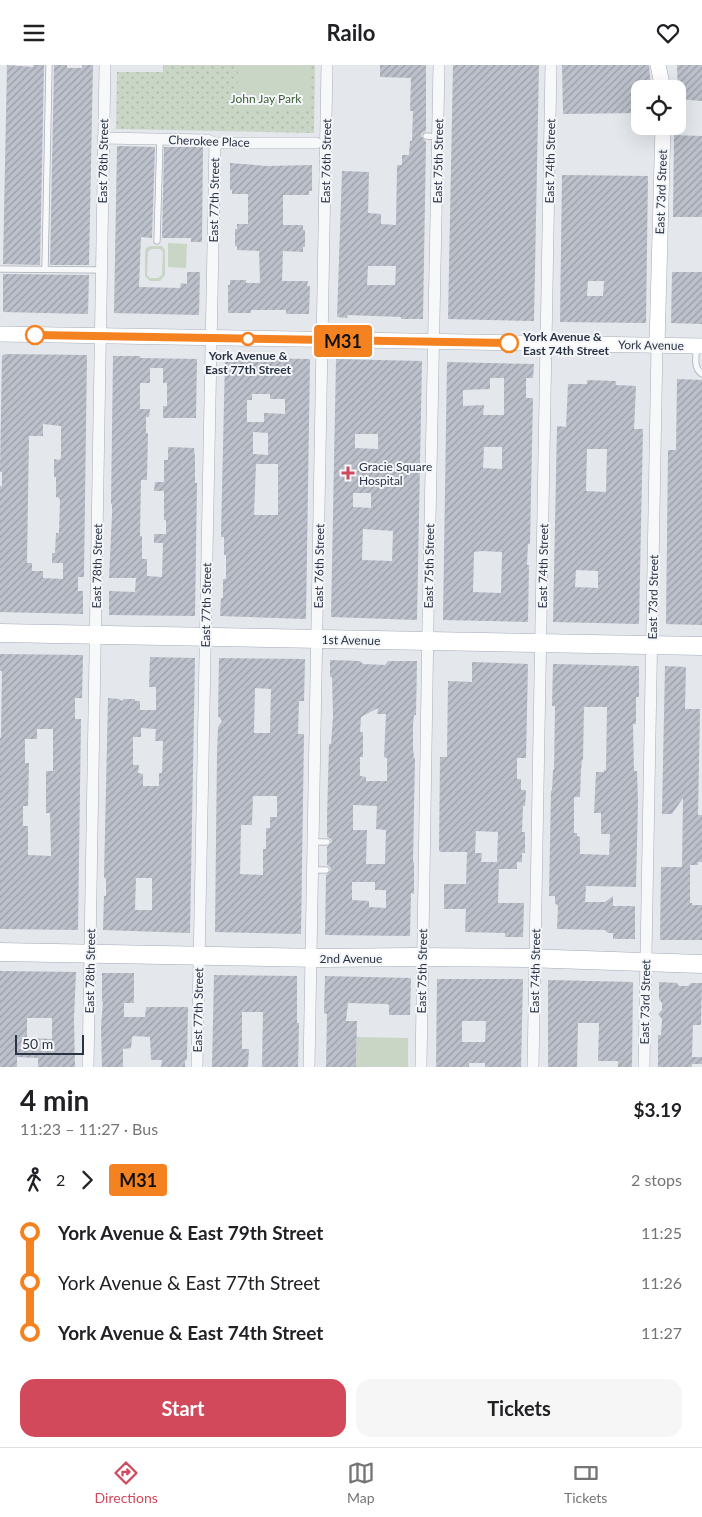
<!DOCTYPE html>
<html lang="en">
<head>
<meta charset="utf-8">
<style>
	:root { --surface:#fff; --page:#f6f6f6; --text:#202124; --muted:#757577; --line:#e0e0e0; --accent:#d1495b }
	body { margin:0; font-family:Lato,sans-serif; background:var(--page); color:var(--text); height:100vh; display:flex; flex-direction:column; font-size:19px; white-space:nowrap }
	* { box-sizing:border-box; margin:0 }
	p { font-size:16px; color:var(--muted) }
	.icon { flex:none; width:28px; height:28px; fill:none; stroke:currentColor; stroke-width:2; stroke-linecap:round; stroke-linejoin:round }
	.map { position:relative; height:1002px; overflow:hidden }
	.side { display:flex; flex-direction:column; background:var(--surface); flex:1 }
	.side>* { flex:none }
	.badge { padding:0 10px; border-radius:4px; font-size:18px; line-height:32px }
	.tools { position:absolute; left:631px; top:15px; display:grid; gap:10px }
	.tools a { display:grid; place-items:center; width:55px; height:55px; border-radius:10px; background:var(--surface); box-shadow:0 5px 20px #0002; font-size:25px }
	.scale { position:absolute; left:15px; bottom:12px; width:69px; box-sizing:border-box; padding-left:5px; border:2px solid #2b3445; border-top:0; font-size:14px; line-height:18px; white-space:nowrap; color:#2b3445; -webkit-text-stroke:4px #f4f6f9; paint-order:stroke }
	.map>.badge { position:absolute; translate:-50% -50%; box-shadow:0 0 0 2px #fff }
	.legs { display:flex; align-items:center; gap:8px; height:55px; padding:0 20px; font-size:16px }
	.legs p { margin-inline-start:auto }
	.head { display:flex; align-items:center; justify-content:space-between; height:85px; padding:0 20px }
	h1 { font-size:28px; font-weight:700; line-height:38px }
	.action { display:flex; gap:10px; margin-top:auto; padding:10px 20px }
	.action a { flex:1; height:58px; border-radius:15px; background:var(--accent); color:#fff; font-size:20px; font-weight:700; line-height:58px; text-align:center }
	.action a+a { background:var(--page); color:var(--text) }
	ul { padding:0 20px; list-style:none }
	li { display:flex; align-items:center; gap:18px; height:50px; font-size:19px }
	li i { display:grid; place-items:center; width:8px; height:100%; margin:0 6px; background:currentColor }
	li i::after { content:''; width:12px; height:12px; margin:-6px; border:4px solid; border-radius:50%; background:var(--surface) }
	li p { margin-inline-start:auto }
	li:first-child i { background:linear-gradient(#0000 50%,currentColor 0) }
	li:last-child i { background:linear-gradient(currentColor 50%,#0000 0) }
	header { display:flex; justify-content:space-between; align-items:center; height:65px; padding:0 20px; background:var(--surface); font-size:22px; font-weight:700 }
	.dock { display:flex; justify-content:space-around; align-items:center; height:70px; border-top:1px solid var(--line); background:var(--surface); font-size:14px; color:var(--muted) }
	.dock a { display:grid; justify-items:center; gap:2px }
	.dock .selected { color:var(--accent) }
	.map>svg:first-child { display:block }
</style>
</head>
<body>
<header><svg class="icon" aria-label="menu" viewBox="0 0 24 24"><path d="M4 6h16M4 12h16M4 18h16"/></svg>Railo<svg class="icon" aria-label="heart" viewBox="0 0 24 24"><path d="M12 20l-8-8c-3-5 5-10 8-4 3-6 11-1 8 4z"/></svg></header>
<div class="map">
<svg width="702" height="1002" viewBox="0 0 702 1002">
	<defs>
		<pattern id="park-dots" width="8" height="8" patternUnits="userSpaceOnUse" patternTransform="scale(1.25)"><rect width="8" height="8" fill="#c9d6c5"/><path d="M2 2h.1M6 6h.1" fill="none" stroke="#adb8ab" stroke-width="1.8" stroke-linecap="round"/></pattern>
		<pattern id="building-hatch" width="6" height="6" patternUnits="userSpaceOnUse" patternTransform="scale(1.25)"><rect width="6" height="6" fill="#bbc0ca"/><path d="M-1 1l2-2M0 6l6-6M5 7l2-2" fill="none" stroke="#989da6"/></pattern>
	</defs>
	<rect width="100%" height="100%" fill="#e4e7ec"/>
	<path fill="url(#park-dots)" d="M163,0H315L314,68L116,64L117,7H163Z"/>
	<g fill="#c9d6c5" fill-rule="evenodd">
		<path d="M238,0H311L309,46L237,44Z"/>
		<path d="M168,178L187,179L186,203L168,202Z"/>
		<path d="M151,181H162L165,185V210L160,216H150L145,211V187L146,183ZM151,184H160L163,187L162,210L158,213H150L147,210L148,187Z"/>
		<path d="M357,972L408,973V1002H356Z"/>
	</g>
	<g fill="url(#building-hatch)" fill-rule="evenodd">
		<path d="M7,0L33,2V0H44L40,200L3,199Z"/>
		<path d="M54,0H67V3H82V0H93L89,200H50Z"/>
		<path d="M380,0H426V66L422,68L421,71L426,77L423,254H401V252L348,250L347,253L337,252L342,106L369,107L368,148L381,149V159L396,160L397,100H402V90H409L410,76H412L413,46H410L411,13L380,12ZM368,201H396L395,220H367Z"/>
		<path d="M453,0H539L534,256L448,254Z"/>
		<path d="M562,0H649L651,24H640V48L563,49Z"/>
		<path d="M677,0H702V36L678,34Z"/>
		<path d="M674,70L702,71V152H673Z"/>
		<path d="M117,81L155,82L152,173L141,172L139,222L180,223L181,218L187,219V207H200L199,250L114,248Z"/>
		<path d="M164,82H203L202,177H191V173H162Z"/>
		<path d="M230,98L267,101L312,100V126H309V130H283V160H303V165H305V182H303V187L283,186L282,216H308L307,221H310L309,249H286V245H251V248H228V220H230V215H246V218H260L259,186L237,185V181H235V164H237V159H248V129H232V125H230Z"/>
		<path d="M562,110L648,111L646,258L560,257ZM588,216H604L603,231H587Z"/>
		<path d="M672,207H702V259L671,258Z"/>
		<path d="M3,209L89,210L88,249L3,247Z"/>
		<path d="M5,289L87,290L84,512H78V526H83V549L0,547V421H2V407H0L2,291ZM43,359L61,361V393L59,395L54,394V412H56V432L59,433L60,435L59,467V468H56L55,488H52V498H63V514L43,513V506H32V498H27L29,371H43Z"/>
		<path d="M113,291H140V293L197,294L196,353H163V341H167V318H163V303H150V318H140V344H150L149,352H146V368H148L147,415H141L140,471H142V494H147V511L162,512L163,478H154V469H166V455H164V426H154L155,417H164V395H168V382L194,383L195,393V418H197L195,551L109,550V526L135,527L136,513H109L112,450V439H111Z"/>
		<path d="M225,293L310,294L306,554L220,551L221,533H223V514H226V490H224V472H221ZM252,329H270V334H285V349L264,348V357H247V335H252ZM253,367L268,368V390L253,389ZM256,399H278V450H254Z"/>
		<path d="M336,294L422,296L417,555L331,552ZM355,369H378V384L355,383ZM353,428H371V443L353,442ZM363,464L393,466L392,496L362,495Z"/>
		<path d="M447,297L534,299L533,313H526V333H533L530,479H528L527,500H529L528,557L443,555ZM490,313H504V350H483L484,340L463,341V325L490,324ZM484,382H502V404L483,403ZM482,486L502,487L501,528L473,527L474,487Z"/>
		<path d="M677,314L702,315V560L666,559L668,385H676Z"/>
		<path d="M587,315L616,316V320L636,321L634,364H643L639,559L553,557L557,361L566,362L568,319H587ZM587,384H607L606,427L586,426ZM576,505L598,506V523L575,522Z"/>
		<path d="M0,589L83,590L82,633H75V654H81L78,865L0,864V673H1L2,606H0ZM37,664H53V706H46V748H50L51,791L28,790V761H23V741H28L29,698H25V674H37Z"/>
		<path d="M150,592L195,593L190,868L103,865L104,831H106V813H104L108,633L119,634L122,636L124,634H135V636H140V645H156V622H149ZM141,663L156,664L155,676H163L162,708H159V721H143V709L138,708L139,700H133V672H141ZM136,813H152V845H135Z"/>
		<path d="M219,593L305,594L304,636H299L298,669H304L301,869L215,867L217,688L218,662L222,656L218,651ZM255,623L271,624L270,668H254ZM253,731H277V752H270V763H266V784H263V810L240,809L241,760H252Z"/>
		<path d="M330,595L360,596L363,599L385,600L388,596H417L416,650H414L413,659V683L414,693H415L413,797H414V829L411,828L410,871L325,870L326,810L331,805L330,802L327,800V782L332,777L331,774L327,772V753L329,679H331L333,652L332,612H330ZM378,643L377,649H386L384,692L387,693V716H366V712L360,711V692H363V667H360L361,652ZM353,740L377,741L376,764L386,765L385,799H366L367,765H353ZM352,817H375V825H386V843L369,842V836L352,835Z"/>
		<path d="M472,597L528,599L526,693H517V714H521V725H526L525,741H523L522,767H525V788H522V797H517V804H499L498,838H524L523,872H505V868L465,867L466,844H444V819H466L467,787H440L439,785L440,692H447L448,616L472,617ZM476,766L498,767L497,797H481L482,788H475Z"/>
		<path d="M553,599L639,601V632H636V659H633L634,706H637L638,736L636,822L586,821L585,837H605L613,831V841H635V874H613V868H608L605,865L557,864L558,841L555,838V831H549L551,725L552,726L553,705H554L555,641H552ZM584,642H607L606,706L604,705V707H596L594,748H601V769H610L609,790L580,789V772L577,771V768H574V732H580L581,705L582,695H583Z"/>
		<path d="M665,601L686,602L685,644H700L698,750H702V797H698V800H690V838H692V840H702V875H660L661,802H682L683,733L672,749H662Z"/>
		<path d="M0,906L76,907L74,953L75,1002H38V993L17,992V1002H0ZM27,953H52V974L27,973Z"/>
		<path d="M102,908H134V938H124V952H145L146,942H188L187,995H185V1002H161L162,995H151L150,972L133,971L132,973L131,983L123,984V1002H102L101,962L103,937H102Z"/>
		<path d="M214,910L297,911V958H299L298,1002H262L263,947H242V984H249L248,1002H212Z"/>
		<path d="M325,911L411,913L410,950H389V940L387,939L348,938L346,956H357L356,1002H326L327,949L324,948Z"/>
		<path d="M437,914H523L521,1002H485V998H469V1002H436ZM462,956H486L485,977H462Z"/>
		<path d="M548,915L633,917L632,1002H618V996H598L599,958H578L577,1002H548Z"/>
		<path d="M659,917L677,918L679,921H688L691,918H702L701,960H693L692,992H702V999H692V1002H658V970H661L662,954L658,949L662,945V938L659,934Z"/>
	</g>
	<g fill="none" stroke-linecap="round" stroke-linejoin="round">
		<defs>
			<g id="lane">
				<path d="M426,71L438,72"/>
				<path d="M157,176L160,73"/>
				<path d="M0,204L101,205"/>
				<path d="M45,204L49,0"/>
				<path d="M697,281C696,291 693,303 702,309"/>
				<path d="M314,777H327"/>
				<path d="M313,805H326"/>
			</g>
			<g id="street">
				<path d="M103,73L207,75L215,78H316"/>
				<path d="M88,1002L105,0"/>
				<path d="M197,1002L215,78"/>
				<path d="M309,1002L327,0"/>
				<path d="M421,1002L428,558L439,0"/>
				<path d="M533,1002L551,0"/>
				<path d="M644,1002L657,280"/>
			</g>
			<g id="secondary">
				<path d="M658,0L663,24"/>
				<path d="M0,269L702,281"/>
				<path d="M657,280L663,61"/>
			</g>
			<g id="primary">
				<path d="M0,568L702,581"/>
				<path d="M0,887L321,893L413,892L525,893L702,899"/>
			</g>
		</defs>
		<use href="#lane" stroke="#a9aeb7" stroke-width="7"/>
		<use href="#street" stroke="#a9aeb7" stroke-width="12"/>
		<use href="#secondary" stroke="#a9aeb7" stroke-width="16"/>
		<use href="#primary" stroke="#a3abb8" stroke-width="19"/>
		<use href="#lane" stroke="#f7f8fa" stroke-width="5.5"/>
		<use href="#street" stroke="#f7f8fa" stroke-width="11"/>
		<use href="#secondary" stroke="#fff" stroke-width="15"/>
		<use href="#primary" stroke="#fff" stroke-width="18"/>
	</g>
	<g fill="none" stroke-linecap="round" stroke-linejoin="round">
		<defs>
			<path id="line-1" d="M35,270L509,278"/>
		</defs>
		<use href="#line-1" stroke="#fff" stroke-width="11"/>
		<use href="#line-1" stroke="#f58220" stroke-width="8"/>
	</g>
	<g fill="#fff" stroke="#f58220" stroke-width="2.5">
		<circle cx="35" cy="270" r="9"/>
		<circle cx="248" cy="274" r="6"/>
		<circle cx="509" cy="278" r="9"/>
	</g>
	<path fill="#d1495b" stroke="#f4f6f9" stroke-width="2" d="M345.5 400.5h5v5h5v5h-5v5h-5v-5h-5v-5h5z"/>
	<g text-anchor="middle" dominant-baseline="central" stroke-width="4" stroke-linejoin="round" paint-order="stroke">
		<g font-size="12" fill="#3f6138" stroke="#f4f6f9">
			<text x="266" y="33">John Jay Park</text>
		</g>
		<g font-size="12" fill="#2b3445" stroke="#f4f6f9">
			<text transform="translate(209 76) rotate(2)">Cherokee Place</text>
			<text transform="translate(103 96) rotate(-89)">East 78th Street</text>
			<text transform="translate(326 96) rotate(-89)">East 76th Street</text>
			<text transform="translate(438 96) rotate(-89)">East 75th Street</text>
			<text transform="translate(550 96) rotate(-89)">East 74th Street</text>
			<text transform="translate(661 127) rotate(-88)">East 73rd Street</text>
			<text transform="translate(214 135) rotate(-89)">East 77th Street</text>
			<text transform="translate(651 280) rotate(1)">York Avenue</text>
			<text transform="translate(97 501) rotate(-89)">East 78th Street</text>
			<text transform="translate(319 501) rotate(-89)">East 76th Street</text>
			<text transform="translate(429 501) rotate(-89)">East 75th Street</text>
			<text transform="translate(543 501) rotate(-89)">East 74th Street</text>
			<text transform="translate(653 532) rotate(-89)">East 73rd Street</text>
			<text transform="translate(206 540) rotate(-89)">East 77th Street</text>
			<text transform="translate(351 575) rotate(1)">1st Avenue</text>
			<text x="351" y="893">2nd Avenue</text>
			<text transform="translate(90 906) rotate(-89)">East 78th Street</text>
			<text transform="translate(422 906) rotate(-89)">East 75th Street</text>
			<text transform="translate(535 906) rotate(-89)">East 74th Street</text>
			<text transform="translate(645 937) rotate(-89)">East 73rd Street</text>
			<text transform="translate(198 945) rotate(-89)">East 77th Street</text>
		</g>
		<g font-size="12" font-weight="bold" fill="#2b3445" stroke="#f4f6f9" text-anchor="start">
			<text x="523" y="271">York Avenue &amp;<tspan x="523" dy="14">East 74th Street</tspan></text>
			<text x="248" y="290" text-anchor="middle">York Avenue &amp;<tspan x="248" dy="14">East 77th Street</tspan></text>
		</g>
		<g font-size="12" fill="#2b3445" stroke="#f4f6f9" text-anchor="start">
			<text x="359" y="401">Gracie Square<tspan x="359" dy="14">Hospital</tspan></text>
		</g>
	</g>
</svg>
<div class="tools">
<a><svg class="icon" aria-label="locate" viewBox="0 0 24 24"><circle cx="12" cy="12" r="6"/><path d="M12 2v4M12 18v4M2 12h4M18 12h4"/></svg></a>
</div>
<div class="scale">50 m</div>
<b class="badge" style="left:343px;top:276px;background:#f58220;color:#111">M31</b>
</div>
<section class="side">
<div class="head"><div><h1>4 min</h1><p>11:23 – 11:27 · Bus</p></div><b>$3.19</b></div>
<div class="legs"><svg class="icon" aria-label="walk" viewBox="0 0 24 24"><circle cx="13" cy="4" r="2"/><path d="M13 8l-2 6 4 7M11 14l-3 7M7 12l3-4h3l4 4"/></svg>2<svg class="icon" aria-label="forward" viewBox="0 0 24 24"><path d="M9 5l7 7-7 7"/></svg><b class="badge" style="background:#f58220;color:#111">M31</b><p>2 stops</p></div>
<ul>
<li><i style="color:#f58220"></i><b>York Avenue &amp; East 79th Street</b><p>11:25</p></li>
<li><i style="color:#f58220"></i><span>York Avenue &amp; East 77th Street</span><p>11:26</p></li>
<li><i style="color:#f58220"></i><b>York Avenue &amp; East 74th Street</b><p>11:27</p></li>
</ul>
<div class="action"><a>Start</a><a>Tickets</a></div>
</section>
<nav class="dock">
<a class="selected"><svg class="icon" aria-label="directions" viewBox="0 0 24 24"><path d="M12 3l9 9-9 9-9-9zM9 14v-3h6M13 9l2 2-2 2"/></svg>Directions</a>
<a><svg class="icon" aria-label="map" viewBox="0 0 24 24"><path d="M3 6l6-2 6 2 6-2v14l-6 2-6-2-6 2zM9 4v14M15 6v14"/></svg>Map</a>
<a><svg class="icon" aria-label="tickets" viewBox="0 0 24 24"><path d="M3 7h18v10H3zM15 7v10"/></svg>Tickets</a>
</nav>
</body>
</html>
